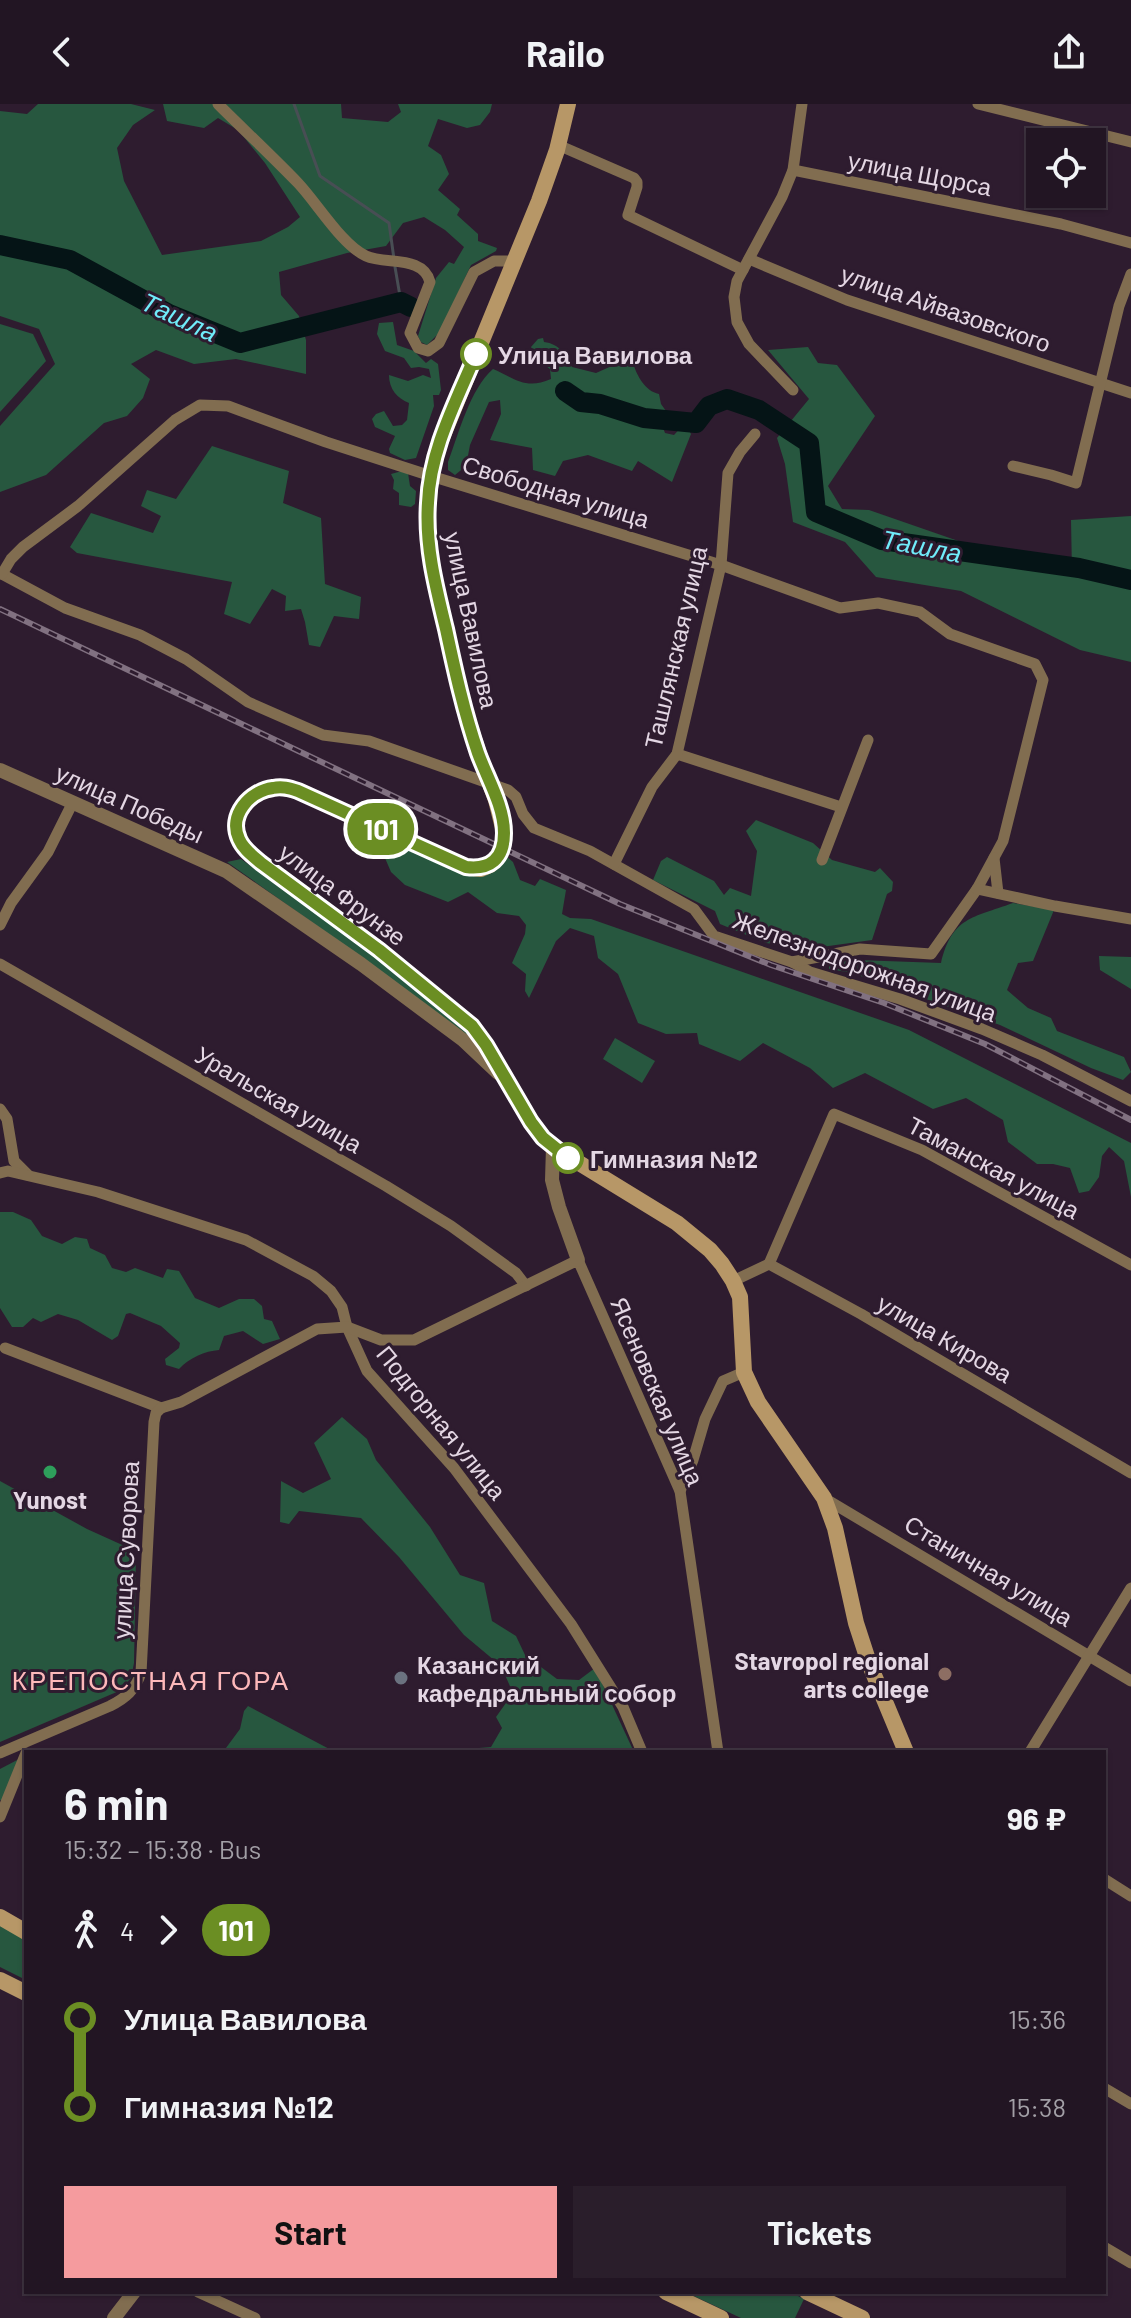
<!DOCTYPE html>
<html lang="en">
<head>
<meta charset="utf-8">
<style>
	:root { --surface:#221523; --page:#2a1e2b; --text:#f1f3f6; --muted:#a29fa6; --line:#3f3441; --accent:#f59b9e }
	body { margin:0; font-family:Barlow,sans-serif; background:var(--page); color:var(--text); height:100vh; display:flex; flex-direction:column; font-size:30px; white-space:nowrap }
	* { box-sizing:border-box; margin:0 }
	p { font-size:26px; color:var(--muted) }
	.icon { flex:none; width:44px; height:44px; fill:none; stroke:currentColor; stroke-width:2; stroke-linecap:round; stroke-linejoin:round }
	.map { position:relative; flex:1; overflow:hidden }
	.sheet { position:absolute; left:24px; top:1646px; width:1082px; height:544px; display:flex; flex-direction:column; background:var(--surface); border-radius:0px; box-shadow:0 2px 6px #0004,0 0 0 2px var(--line) }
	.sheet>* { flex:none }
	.badge { padding:0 16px; border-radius:26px; font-size:28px; line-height:52px }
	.fabs { position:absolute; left:1026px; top:24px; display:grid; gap:16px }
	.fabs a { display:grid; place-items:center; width:80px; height:80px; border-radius:0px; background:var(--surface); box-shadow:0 2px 6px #0004,0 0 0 2px var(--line); font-size:40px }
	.map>.badge { position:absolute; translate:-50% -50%; box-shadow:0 0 0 4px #fff }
	.legs { display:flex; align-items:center; gap:12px; height:88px; padding:0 40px; font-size:26px }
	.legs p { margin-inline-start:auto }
	.head { display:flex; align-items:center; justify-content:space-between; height:136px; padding:0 40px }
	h1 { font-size:44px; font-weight:700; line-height:60px }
	.button { display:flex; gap:16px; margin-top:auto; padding:16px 40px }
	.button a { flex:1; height:92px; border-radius:0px; background:var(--accent); color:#111; font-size:32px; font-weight:700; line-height:92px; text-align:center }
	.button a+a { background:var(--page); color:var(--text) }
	ul { padding:0 40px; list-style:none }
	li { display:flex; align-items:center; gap:28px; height:88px; font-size:30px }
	li i { display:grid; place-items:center; width:12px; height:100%; margin:0 10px; background:currentColor }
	li i::after { content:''; width:20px; height:20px; margin:-10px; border:6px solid; border-radius:50%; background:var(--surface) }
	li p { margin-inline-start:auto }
	li:first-child i { background:linear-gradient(#0000 50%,currentColor 0) }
	li:last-child i { background:linear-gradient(currentColor 50%,#0000 0) }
	header { display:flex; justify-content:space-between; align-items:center; height:104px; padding:0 40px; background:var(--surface); font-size:36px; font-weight:700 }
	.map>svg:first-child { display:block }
</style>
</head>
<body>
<header><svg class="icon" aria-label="back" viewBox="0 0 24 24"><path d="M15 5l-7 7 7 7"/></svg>Railo<svg class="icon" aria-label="share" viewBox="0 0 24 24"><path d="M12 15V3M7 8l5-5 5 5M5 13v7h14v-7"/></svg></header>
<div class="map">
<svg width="1131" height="2214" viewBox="0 0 1131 2214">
	<rect width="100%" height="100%" fill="#2e1c2f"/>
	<g fill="#27573f">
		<path d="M38,0H131L155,6L133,21L117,44L124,77L162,151L261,137L288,123L300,113L265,59L238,26L218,14L204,24L167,17L163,0H341L342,14L388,18L401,8L398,0H492L490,8L480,21L467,24L438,15L428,42L441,51L449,70L438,86L460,105L457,111L478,130V137L497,144L496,147L471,161L440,228L427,241L421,238L418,232L436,174L449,158L454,160L464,143L445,126L424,113L403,119L386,142L347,149L279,168L281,191L299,212L306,236V270L236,255L194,260L156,246L131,260L150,275L143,294L127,312L104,319L46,371L0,388V322L55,260L39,225L0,212V7L27,10Z"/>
		<path d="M393,218L397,241L414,247L426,259L431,255L438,260L441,286L439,291H433L434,302L416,354L405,356L390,349L389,345L395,332L375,323L372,315L376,310L384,307L393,322L402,321L407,316L409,299C397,294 389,285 389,271L408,277L423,271L431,274L429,265L419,263L411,264L404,254L385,247L377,230L379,219Z"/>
		<path d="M0,220L33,230L46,257L0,308Z"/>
		<path d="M543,234L544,238C560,240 564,250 572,263L596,269L614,261L633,259C637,272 645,287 659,290L661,300L666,307L661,318L665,329L674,331L685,319L691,330L672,378L638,357L632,367L588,351L563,357L555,372L533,366L532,344L490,336L501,310L500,296L489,298L470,341L466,362L455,371L448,366V358C459,329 470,285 493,265C516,275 526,286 551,275L550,265L539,257L531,243L538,235Z"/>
		<path d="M808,243L818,259L837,261L875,312L828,382L842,405L869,406L1016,457L1072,468L1071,416L1131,412V558L1080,546L961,487L876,473L845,438L793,418L785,360L777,334L809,295L768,246Z"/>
		<path d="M212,342L289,367L283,399L321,414L325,480L361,493L359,515L334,512L320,543L309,541L305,518L301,505L285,507L286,492L272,485L250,520L224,510L232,478L77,449L70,443L91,409L153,429L161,412L141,402L147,386L176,395Z"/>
		<path d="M402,367L408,369L410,382L416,387L415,400L411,403L399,401V389L393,385L394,376L391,370Z"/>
		<path d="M756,716L813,739L832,756L875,768L880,764L893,778L892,787L887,790L872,836L807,845L766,839L720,820L715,807L653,776L661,757L667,753L714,777L724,791L730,784L751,792L757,747L746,727Z"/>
		<path d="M360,721L466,767L505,751L513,758L520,776L535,782L540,775L566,786L562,810L570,814L591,815L909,926L1131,1039V1093L1124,1057L1109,1043L1102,1052L1099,1073L1089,1087L1079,1089L1070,1064L1053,1060H1037L1008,1038L1003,1016L966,994L933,1005L865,969L833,984L810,964L763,939L740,957L699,940L697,929L666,930L638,919L618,870L598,854L594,832L570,824L556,837L529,894L525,887L526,870L512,859L525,830L526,821L519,812L497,809L468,788L448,798L405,781L391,768L385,754L361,735Z"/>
		<path d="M241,755L374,852L470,930L468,933L365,856L227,758Z"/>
		<path d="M1013,799L1054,806L1033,857L1018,859L1007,886L1028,904L1051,914L1057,927L1124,953L1131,968L1123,976L1091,964L1000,921L852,869L829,865V859L857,856L941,859C952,813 972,814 1013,799Z"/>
		<path d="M1099,852L1131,853V885L1100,866Z"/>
		<path d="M615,934L655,957L642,979L603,955Z"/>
		<path d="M0,1108H13L31,1116L42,1132L62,1140L75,1133L87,1135L90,1144L105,1151L112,1164L126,1168L135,1164L163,1174L167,1165L179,1167L195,1194L219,1204L239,1195H254L262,1202L264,1215L272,1217L280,1235L263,1240L243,1227L224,1232L219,1246C205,1247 189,1254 179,1265L166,1261L165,1255L179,1244L180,1239L161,1222L130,1209L126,1210L118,1232L112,1236L78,1216L58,1210L41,1218L33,1214L23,1223H12L0,1204Z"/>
		<path d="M342,1313L367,1335L376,1356L430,1423L460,1471L484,1479L492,1517L516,1532L525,1551L557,1575L579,1576L595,1564L634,1648H476L479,1644L491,1643L502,1624L496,1613L513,1589L501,1562L464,1531L399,1453L361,1414L299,1407L289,1420L280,1418L281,1377L303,1389L331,1375L314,1339Z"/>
		<path d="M0,1377L87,1425L129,1444V1447L136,1451L134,1559L131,1574L119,1587L0,1638Z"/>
		<path d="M248,1602L335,1648H223L240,1625L244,1607Z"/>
		<path d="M21,1654L2,1697L0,1696V1665Z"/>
		<path d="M0,1819L26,1834V1876L0,1863Z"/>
		<path d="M685,2188H790L804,2195L795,2214H741Z"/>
	</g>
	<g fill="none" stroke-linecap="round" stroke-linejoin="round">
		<g stroke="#484e54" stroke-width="3">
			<path d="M294,0L320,72L389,119L394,155"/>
			<path d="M395,163L401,198"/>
		</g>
		<g stroke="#051416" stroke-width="20">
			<path d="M0,141L70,156L169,210L240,239L401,198L411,203"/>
			<path d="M565,287L581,298L600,300L644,314L696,319L709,302L727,295L759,306L809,339L816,408L882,436L1079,464L1131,476"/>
		</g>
		<g stroke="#816d50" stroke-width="11">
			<path d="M218,0C244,26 272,52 298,79C317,99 342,141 366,152C386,161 423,151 430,178L410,229L418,244L428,247L439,239L474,168L494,157H513"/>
			<path d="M978,0L1131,38"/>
			<path d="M558,41L634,74L637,78V83L628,111L743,166"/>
			<path d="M793,66L1061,120L1131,139"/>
			<path d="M749,155L847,196L1131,289"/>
			<path d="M793,286L749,240L737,218L734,193L737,177L782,93L793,66L802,0"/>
			<path d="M1013,362L1051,371L1076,379L1119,202L1131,170"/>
			<path d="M0,469L65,504L140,531L186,555L248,598L323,631L369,637L508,686L516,693L523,710L534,724L590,747L694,805L714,832L792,858L810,868L900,895L982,925L1042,951L1131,997"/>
			<path d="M2,470L11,455L23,443L78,402L175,316L200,301L228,302L326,338L431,372L721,461L840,504L878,499L920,508L950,530L1035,560L1043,576L1003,737L977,785L931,850L860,845L792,858"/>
			<path d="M677,650L841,703"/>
			<path d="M994,754L998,789"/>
			<path d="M822,756L868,636"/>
			<path d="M614,760L652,683L677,650L721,461L728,369L740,348L755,330"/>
			<path d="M977,785L1055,802L1131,815"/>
			<path d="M0,821L11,799L48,748L73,698"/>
			<path d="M0,860L386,1082L451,1122L516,1169L526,1182"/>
			<path d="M0,1005L7,1015L14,1057L28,1071"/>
			<path d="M0,1069L8,1067L98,1088L246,1136L313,1172L331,1187L342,1203L347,1223L367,1267L454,1364L571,1520L623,1603L642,1648"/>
			<path d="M769,1160L834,1010L922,1046L1131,1161"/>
			<path d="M733,1177L769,1160L861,1210L1131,1369"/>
			<path d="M5,1244L161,1304"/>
			<path d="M161,1304L181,1298L317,1225L347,1223L381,1236H414L578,1156L680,1387L718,1648"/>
			<path d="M680,1387L693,1356L705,1315L723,1277L744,1268"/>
			<path d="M824,1394L1131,1577"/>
			<path d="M1030,1648L1131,1484"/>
			<path d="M0,1649L110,1602C126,1594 135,1586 141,1569L154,1318L156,1309L161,1304"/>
			<path d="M0,1713L26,1649"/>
			<path d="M1104,1775L1131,1792"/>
			<path d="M1104,1984L1131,2000"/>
			<path d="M1104,2143L1131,2159"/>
			<path d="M198,2188L255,2214"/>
		</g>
		<g stroke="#816d50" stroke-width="14">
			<path d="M0,666L226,767L361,860L463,936L498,969"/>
			<path d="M553,1043L552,1076L559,1103L578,1156"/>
			<path d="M114,2214L134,2188"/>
		</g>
		<g stroke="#b79767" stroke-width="16">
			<path d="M568,0L557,46L539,97L437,346L431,372L428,398V426L432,464L464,604L479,650L496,696L504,728L503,740L499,752L490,761L481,765L466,763L298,687C289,685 281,682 272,684C250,687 228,712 239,735C243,745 253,752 261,759L379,846L472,922L486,941L531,1018L543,1034L553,1043L677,1119L710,1146L722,1160L733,1177L740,1193L744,1268L758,1298L824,1394L835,1424L856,1519L869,1559L906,1648"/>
			<path d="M0,1813L26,1828"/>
			<path d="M0,1876L26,1889"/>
			<path d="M666,2188L721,2214"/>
			<path d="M807,2188L862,2214"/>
		</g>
		<defs>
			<path id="rail" d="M0,505L620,800L771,861L884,899L985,940L1131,1016"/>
		</defs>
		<use href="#rail" stroke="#817181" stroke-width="6"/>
		<use href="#rail" stroke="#2e1c2f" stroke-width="3" stroke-dasharray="9" stroke-linecap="butt"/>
	</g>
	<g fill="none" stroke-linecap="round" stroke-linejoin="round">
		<defs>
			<path id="line-1" d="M476,250C456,298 430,346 428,399C425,442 436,484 446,525C455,567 464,608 478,649C487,674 504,702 504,729C504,755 490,766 466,763L298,687C289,684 282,682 273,684C250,687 228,711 239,735C243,745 253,752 261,759L379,846L472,922L486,941L531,1018L543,1034L568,1054"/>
		</defs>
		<use href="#line-1" stroke="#fff" stroke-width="18"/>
		<use href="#line-1" stroke="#6b8e23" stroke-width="12"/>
	</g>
	<g fill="#fff" stroke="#6b8e23" stroke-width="4">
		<circle cx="476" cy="250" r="14"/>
		<circle cx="568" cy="1054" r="14"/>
	</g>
	<circle fill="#2e9e5b" stroke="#2e1c2f" stroke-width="3" cx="50" cy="1368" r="8"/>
	<circle fill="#8d6e63" stroke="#2e1c2f" stroke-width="3" cx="945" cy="1570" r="8"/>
	<circle fill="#6b7280" stroke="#2e1c2f" stroke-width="3" cx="401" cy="1574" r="8"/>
	<g text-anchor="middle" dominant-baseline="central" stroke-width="6" stroke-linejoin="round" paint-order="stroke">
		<g font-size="24" fill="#e4d7e4" stroke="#2e1c2f">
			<text transform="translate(920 69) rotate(11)">улица Щорса</text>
			<text transform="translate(946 204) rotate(19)">улица Айвазовского</text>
			<text transform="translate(556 387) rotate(17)">Свободная улица</text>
			<text transform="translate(472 516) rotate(78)">улица Вавилова</text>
			<text transform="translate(675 543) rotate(-77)">Ташлянская улица</text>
			<text transform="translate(130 699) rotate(24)">улица Победы</text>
			<text transform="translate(343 790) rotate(37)">улица Фрунзе</text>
			<text transform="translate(865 862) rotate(20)">Железнодорожная улица</text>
			<text transform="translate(279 995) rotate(30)">Уральская улица</text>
			<text transform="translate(994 1063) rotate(28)">Таманская улица</text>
			<text transform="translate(945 1234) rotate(30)">улица Кирова</text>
			<text transform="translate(658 1287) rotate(67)">Ясеновская улица</text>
			<text transform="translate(442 1318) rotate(51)">Подгорная улица</text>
			<text transform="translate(125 1446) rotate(-87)">улица Суворова</text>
			<text transform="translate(989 1466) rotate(31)">Станичная улица</text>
		</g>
		<g font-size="24" font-weight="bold" fill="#e4d7e4" stroke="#2e1c2f" text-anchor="start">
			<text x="498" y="250">Улица Вавилова</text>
			<text x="590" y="1054">Гимназия №12</text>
		</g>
		<g font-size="24" font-weight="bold" fill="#e4d7e4" stroke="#2e1c2f">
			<text x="50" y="1395">Yunost</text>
			<text x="929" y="1556" text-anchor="end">Stavropol regional<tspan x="929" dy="28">arts college</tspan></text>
			<text x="417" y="1560" text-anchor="start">Казанский<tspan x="417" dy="28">кафедральный собор</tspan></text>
		</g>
		<g font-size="26" font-style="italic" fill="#70ecfa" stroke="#2e1c2f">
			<text transform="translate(180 212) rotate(25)">Ташла</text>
			<text transform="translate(922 441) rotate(11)">Ташла</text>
		</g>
		<g font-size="26" letter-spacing="2" fill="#fdb8ba" stroke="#2e1c2f">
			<text x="151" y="1575">КРЕПОСТНАЯ ГОРА</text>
		</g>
	</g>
</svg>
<div class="fabs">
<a><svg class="icon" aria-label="locate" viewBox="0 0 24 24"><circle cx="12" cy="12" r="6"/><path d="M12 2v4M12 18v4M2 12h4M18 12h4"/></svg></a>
</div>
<b class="badge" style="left:381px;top:725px;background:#6b8e23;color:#fff">101</b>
<section class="sheet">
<div class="head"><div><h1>6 min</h1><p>15:32 – 15:38 · Bus</p></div><b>96 ₽</b></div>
<div class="legs"><svg class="icon" aria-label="walk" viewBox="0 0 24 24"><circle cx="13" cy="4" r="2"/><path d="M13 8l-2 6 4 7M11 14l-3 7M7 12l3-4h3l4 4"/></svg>4<svg class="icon" aria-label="forward" viewBox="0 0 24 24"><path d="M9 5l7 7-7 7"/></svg><b class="badge" style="background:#6b8e23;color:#fff">101</b></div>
<ul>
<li><i style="color:#6b8e23"></i><b>Улица Вавилова</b><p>15:36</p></li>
<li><i style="color:#6b8e23"></i><b>Гимназия №12</b><p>15:38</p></li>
</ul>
<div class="button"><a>Start</a><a>Tickets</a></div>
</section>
</div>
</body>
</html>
